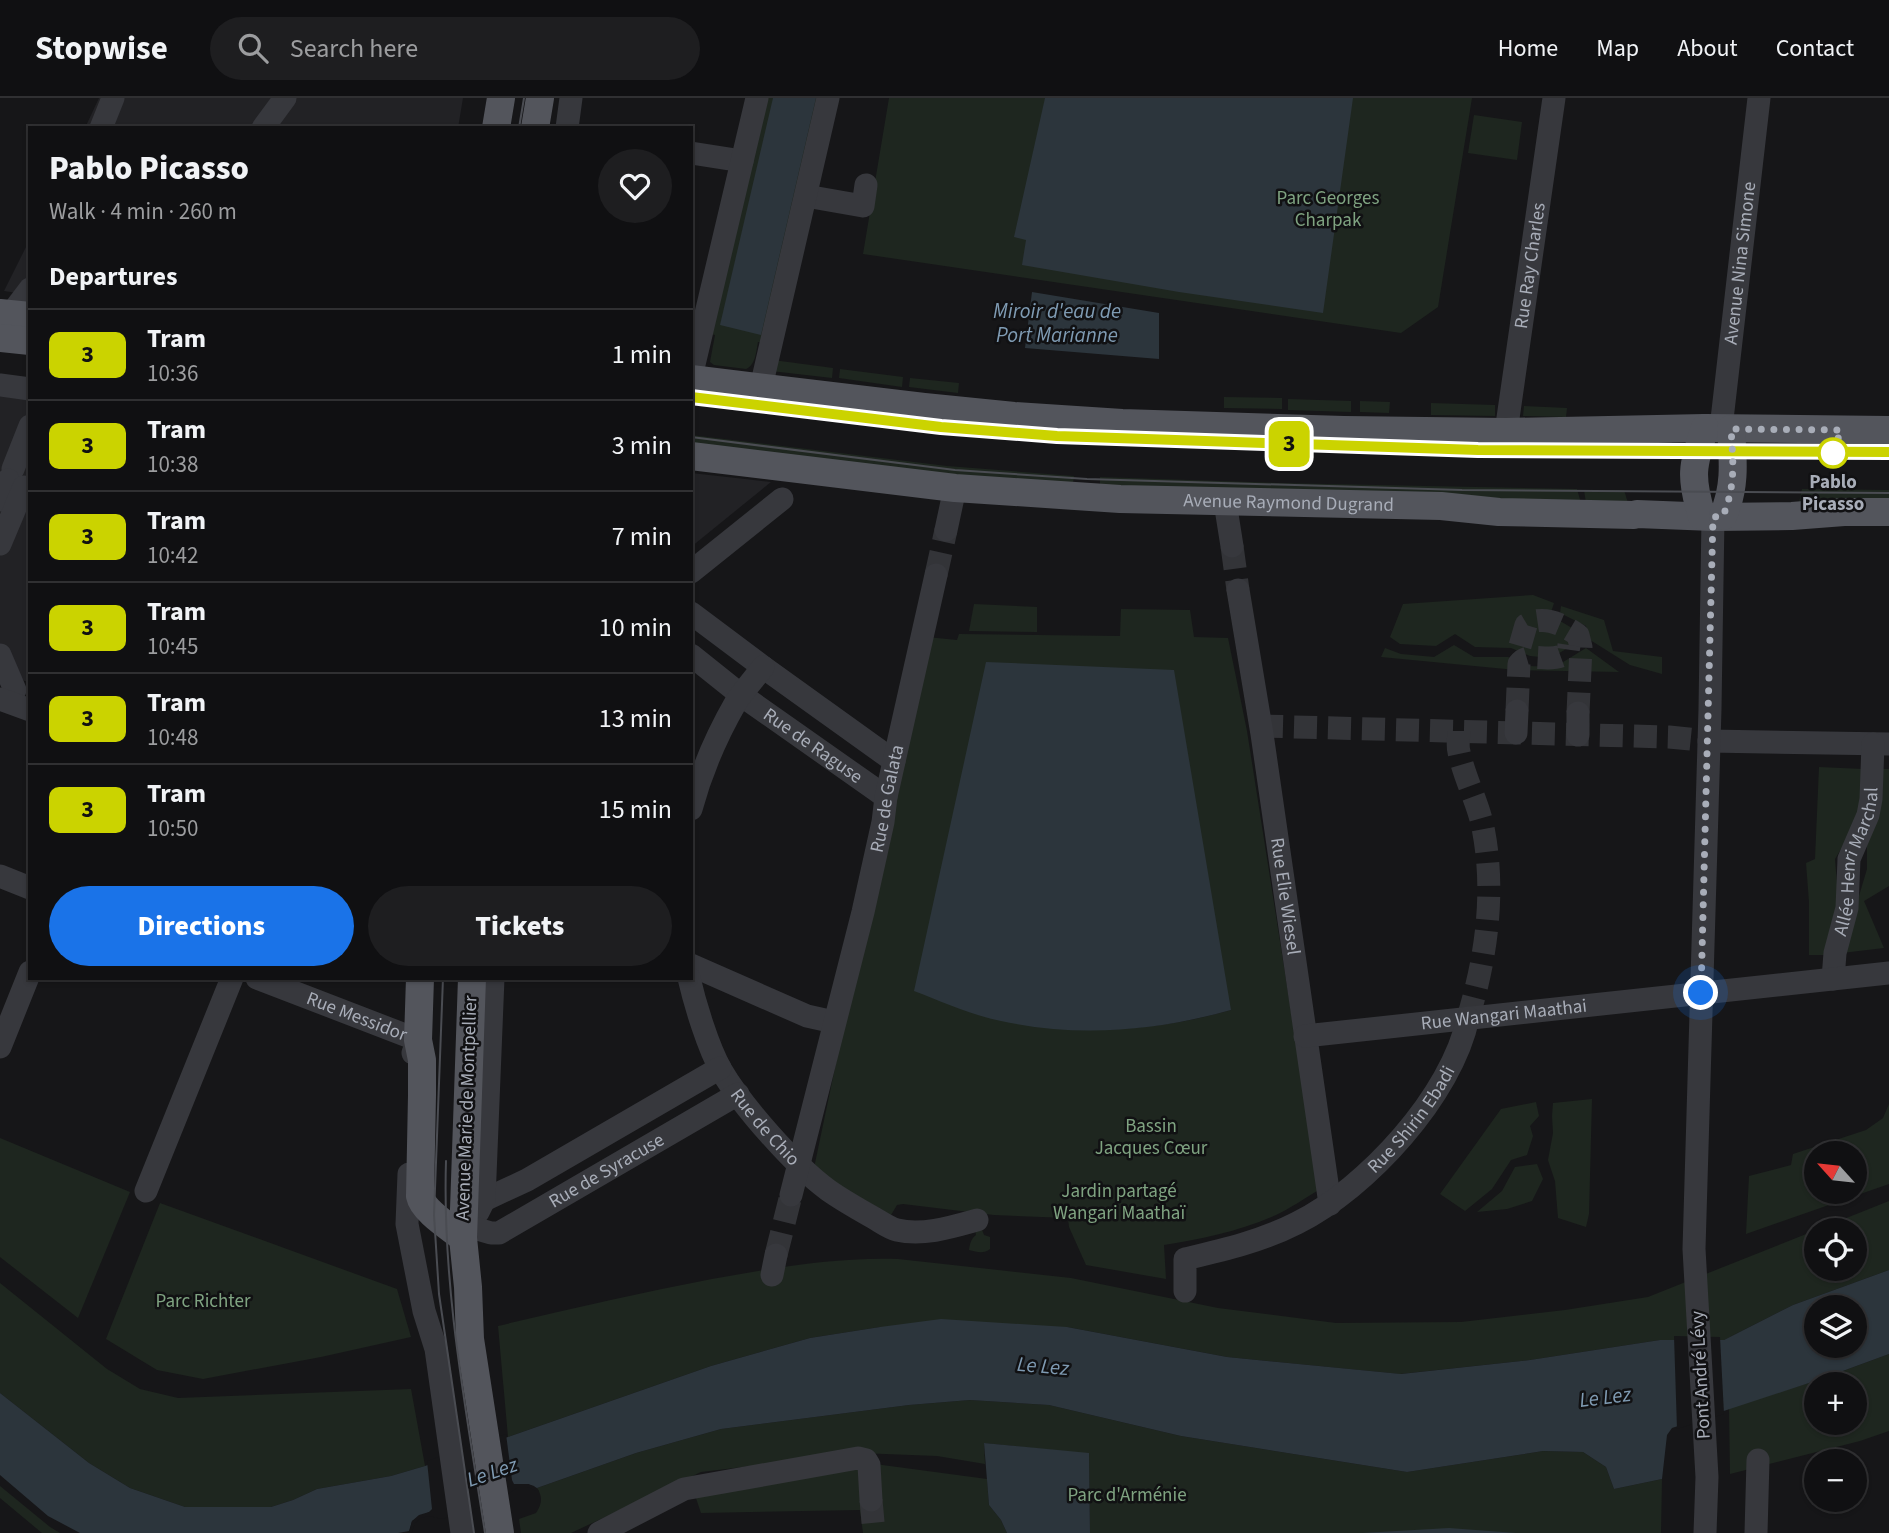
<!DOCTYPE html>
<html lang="en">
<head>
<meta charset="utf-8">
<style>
	:root { --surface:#101012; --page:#1e1e20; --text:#f1f3f6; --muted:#9c9d9f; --line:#303032; --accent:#1a73e8 }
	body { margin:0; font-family:"Source Sans 3",sans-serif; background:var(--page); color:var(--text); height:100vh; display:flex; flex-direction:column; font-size:26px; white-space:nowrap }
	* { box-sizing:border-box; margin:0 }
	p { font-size:23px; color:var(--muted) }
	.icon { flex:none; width:38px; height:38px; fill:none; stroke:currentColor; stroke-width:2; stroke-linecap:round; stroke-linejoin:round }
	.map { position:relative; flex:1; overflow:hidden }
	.details { position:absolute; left:28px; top:28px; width:665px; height:854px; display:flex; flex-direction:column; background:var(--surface); border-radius:0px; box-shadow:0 2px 5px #0004,0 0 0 2px var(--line) }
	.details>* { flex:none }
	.badge { padding:0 14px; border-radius:10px; font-size:24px; line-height:46px }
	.needle { width:46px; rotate:297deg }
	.fabs { position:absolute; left:1804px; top:1043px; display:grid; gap:14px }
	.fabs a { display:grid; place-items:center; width:63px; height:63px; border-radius:50%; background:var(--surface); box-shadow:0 2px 5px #0004,0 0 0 2px var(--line); font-size:35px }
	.you { position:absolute; width:35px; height:35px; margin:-18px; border:5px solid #fff; border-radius:50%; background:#1a73e8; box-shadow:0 0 0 10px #1a73e833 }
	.map>.badge { position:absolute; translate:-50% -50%; box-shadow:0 0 0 4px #fff }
	h2 { padding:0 21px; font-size:26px; line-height:63px }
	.round { display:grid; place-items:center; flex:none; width:74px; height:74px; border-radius:37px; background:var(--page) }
	.summary { display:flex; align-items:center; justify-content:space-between; height:119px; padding:0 21px }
	h1 { font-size:33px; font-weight:800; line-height:52px }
	.cta { display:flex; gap:14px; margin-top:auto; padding:14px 21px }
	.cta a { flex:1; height:80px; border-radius:42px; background:var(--accent); color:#fff; font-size:28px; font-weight:800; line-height:80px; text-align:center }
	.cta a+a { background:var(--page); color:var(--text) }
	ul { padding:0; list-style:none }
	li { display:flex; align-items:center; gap:21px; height:91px; padding:0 21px; border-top:2px solid var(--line) }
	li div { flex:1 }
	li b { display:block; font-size:26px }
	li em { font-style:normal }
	li .badge { min-width:77px; font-weight:700; text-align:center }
	header { display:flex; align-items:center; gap:42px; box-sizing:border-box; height:98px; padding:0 35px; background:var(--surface); border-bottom:2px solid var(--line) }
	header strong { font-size:33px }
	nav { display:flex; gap:38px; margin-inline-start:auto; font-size:24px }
	.search { width:490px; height:63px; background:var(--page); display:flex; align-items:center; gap:18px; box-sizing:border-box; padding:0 24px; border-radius:38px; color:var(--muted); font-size:26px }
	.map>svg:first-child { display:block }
</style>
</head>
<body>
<header>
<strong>Stopwise</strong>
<div class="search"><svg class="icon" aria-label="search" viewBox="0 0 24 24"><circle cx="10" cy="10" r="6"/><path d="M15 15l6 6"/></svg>Search here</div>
<nav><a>Home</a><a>Map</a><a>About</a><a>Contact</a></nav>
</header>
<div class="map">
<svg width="1889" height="1435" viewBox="0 0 1889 1435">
	<rect width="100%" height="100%" fill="#161618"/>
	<g fill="#222225">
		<path d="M99,0H463L458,30H85Z"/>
		<path d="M30,141V197L4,193Z"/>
		<path d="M0,297L30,299V585L0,573Z"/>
		<path d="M691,375L745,381L771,384L691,449Z"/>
	</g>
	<g fill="#1e261f" fill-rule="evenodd">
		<path d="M762,0H824L766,245L758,244C756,253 756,267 746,271L714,267L710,264L715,237L706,235Z"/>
		<path d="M889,0H1472L1438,209L1401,235L863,156Z"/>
		<path d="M1474,17L1522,24L1517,62L1468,55Z"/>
		<path d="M773,262L833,270L832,280L771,273Z"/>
		<path d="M840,271L903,279L902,289L839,280Z"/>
		<path d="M910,280L959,285L958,295L909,289Z"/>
		<path d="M691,291L1075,332L1074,345L900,330L691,304Z"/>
		<path d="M1224,299L1282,300V311L1224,310Z"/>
		<path d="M1288,301L1351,303V314L1288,312Z"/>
		<path d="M1360,303L1390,304L1389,315L1360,314Z"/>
		<path d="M1431,305L1495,307V318L1431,317Z"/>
		<path d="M1524,308L1567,310L1566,319L1523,318Z"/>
		<path d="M1101,334L1581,345L1578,359L1101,347Z"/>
		<path d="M691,337L947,368L1074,378L1072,392L691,350Z"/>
		<path d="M1631,341L1624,359H1585L1588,345Z"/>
		<path d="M1799,346H1889V359H1803Z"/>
		<path d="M1100,379L1279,385L1577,391L1581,405L1100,392Z"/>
		<path d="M1802,391L1889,392V405L1798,409Z"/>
		<path d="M1584,392H1624L1628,405H1586Z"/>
		<path d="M1533,497L1554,505L1550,517L1577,533L1576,545L1551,560L1530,558L1511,550L1475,549L1455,536L1436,548L1400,546L1390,539L1403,506Z"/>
		<path d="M974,506L1037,509V534L969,533Z"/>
		<path d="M1561,508L1604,522L1613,553L1662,559V576L1630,567L1587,540L1586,528L1560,515Z"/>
		<path d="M1121,511L1190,512L1194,539L1228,540L1247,633L1319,1092C1305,1100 1291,1110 1276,1117C1241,1133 1201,1141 1164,1147L1166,1181L1086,1167L1069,1129L1068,1120L994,1117L903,1106L897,1107L891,1117L840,1088L814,1070L897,674L927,539L957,542L959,536L1120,538ZM1231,912C1164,931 1105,935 1036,928Z"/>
		<path d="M1454,547L1474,559H1508L1529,568L1555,569L1586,550L1619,574L1516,572L1381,559L1385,550L1401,556L1434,559Z"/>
		<path d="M1819,669L1863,671L1864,712L1835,761L1839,811L1829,857H1809V804L1806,765L1815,761Z"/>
		<path d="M1878,671H1889V788L1864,803L1884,850L1842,855L1867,771V741Z"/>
		<path d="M1592,1001L1589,1116L1586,1129L1558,1120L1555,1083L1548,1062L1553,1035L1552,1018L1553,1005Z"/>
		<path d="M1536,1004L1539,1018L1530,1028L1533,1038L1527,1057L1511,1062L1492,1091L1465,1113L1440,1096L1501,1011Z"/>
		<path d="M1889,1006V1086L1746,1136L1749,1078L1791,1067L1793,1056L1866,1032L1883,1020ZM1816,1055H1855V1094H1816Z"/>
		<path d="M0,1040L130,1094L78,1220L0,1159Z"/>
		<path d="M1537,1066L1543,1081L1532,1103L1507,1111L1477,1114L1502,1093L1515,1069Z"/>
		<path d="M1889,1103V1172L1793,1207L1724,1242H1660L1530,1262L1400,1276L1227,1259L1067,1229H880L810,1240L711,1268L508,1339L498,1228C569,1211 640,1195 712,1181C773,1170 836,1159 898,1161L1071,1180L1218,1210L1336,1225L1461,1224L1565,1212L1648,1199ZM1816,1132H1855V1171H1816Z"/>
		<path d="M160,1105L397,1191L411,1239L321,1259L203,1281L157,1272L106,1241Z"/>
		<path d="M981,1129L984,1137L990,1139V1151C984,1156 977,1154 969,1152C970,1145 971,1141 976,1137L975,1131Z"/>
		<path d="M0,1185L107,1271L140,1291L178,1300L411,1291L425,1368L391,1378L317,1391L293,1402L271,1409H185L130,1390L89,1365L0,1295Z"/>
		<path d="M1889,1256V1333L1860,1343L1730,1376L1729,1310L1821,1281ZM1816,1286H1855V1325H1816Z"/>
		<path d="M970,1302L1049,1307L1181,1338L1407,1374L1543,1353L1583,1354L1606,1369L1614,1391L1662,1381L1661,1435H1090L1089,1356L984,1345L985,1366L937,1358L859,1355L701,1374L571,1435H521L519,1421L536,1415C542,1406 543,1399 537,1390L636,1355L721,1331L909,1307Z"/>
		<path d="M875,1366L987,1381L989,1407L1001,1422L1007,1435H863L860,1412L701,1415L695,1397Z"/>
		<path d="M0,1388L50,1429L60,1435H42L0,1400Z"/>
	</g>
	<g fill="#2c353c" fill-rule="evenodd">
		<path d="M773,0H816L761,237L720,227Z"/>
		<path d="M1045,0H1353L1323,215L1179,194L1022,167L1026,142L1014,139Z"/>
		<path d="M1032,194L1159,215V261L1025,250Z"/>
		<path d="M986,564L1174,572L1231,912C1156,933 1078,940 1001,923C971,917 943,904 914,893Z"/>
		<path d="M1889,1172V1256L1821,1281L1672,1330L1667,1337L1662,1381L1614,1391L1606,1369L1583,1354L1543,1353L1407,1374L1181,1338L1049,1307L970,1302L909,1307L721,1331L636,1355L537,1390L528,1386L429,1414L412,1423L409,1433L398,1435H80L48,1418L0,1377V1295L89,1365L130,1390L185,1409H271L293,1402L317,1391L391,1378L425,1368L711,1268L810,1240L880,1229L941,1221L1067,1229L1227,1259L1401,1276L1530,1262L1660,1242H1724L1793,1207ZM1816,1209H1855V1248H1816Z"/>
		<path d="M984,1345L1089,1355L1090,1435H1007L1001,1422L989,1407Z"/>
		<path d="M1449,1430L1516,1435H1362Z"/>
	</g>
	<g fill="#161618">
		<path d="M1674,1238L1720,1239L1724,1316L1677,1331Z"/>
		<path d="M506,1336L512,1382L514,1386H528L534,1388L539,1393H536L528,1389L517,1390L508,1396L501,1403L442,1421L429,1418L421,1420L415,1425L412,1434L409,1435L412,1423L419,1417L429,1414L432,1411L427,1363Z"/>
	</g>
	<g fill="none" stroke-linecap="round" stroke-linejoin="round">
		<g stroke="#333438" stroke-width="23" stroke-dasharray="23 11" stroke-linecap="butt">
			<path d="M1232,448L1238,492"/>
			<path d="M936,477L946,432"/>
			<path d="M1520,548L1526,527C1543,516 1564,527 1578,537L1581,549L1578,615"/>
			<path d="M1517,613L1519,566C1529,551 1551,568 1568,554L1569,547"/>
			<path d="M1260,628L1669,639L1709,643"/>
			<path d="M1459,633C1459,639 1457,647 1459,654C1464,678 1476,701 1482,725C1496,790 1487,857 1468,920"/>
			<path d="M776,1157L791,1097"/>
			<path d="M871,1402L874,1435"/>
		</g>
		<g stroke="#37383d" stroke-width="23">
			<path d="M101,30L113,0"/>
			<path d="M263,30L285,0"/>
			<path d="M567,30L571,0"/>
			<path d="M691,55L742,63"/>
			<path d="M806,98L863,108L866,87"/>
			<path d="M11,216L30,191"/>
			<path d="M691,279L757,0"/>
			<path d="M0,287L30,291"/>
			<path d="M761,289L828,0"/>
			<path id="s1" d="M1721,330L1759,0"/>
			<path id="s2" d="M1506,334L1554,0"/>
			<path d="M13,371L30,328"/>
			<path d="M0,402L8,382"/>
			<path d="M1225,404L1232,448"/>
			<path d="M946,432L955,390"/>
			<path d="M0,446L24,389"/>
			<path d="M691,474L782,401"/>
			<path id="s3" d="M1238,492L1262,636L1330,1106"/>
			<path d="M691,515L763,569L894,663"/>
			<path d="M0,557L15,592"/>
			<path id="s4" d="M691,557L741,597L886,699"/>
			<path d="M0,601L30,612"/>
			<path d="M1578,615V637"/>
			<path d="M1516,635L1517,613"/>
			<path d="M1709,643L1889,646"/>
			<path d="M691,711C701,674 717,637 736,604C744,592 754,581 763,569"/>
			<path d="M0,778L30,790"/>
			<path d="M691,867L807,918L834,924"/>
			<path id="s5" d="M257,880L418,942L413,955"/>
			<path id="s6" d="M689,880C695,906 708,949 721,972C742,1008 794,1067 828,1092C842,1102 858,1111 874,1120C881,1124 889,1130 897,1132C923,1138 952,1129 977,1122"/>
			<path id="s7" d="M1833,881L1835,855L1847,810L1849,761L1868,717L1871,701L1873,646"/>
			<path id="s8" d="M1305,938L1889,875"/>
			<path d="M0,949L30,874"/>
			<path d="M409,1076L407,1126L424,1213L436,1251L462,1435"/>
			<path d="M146,1093L232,880"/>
			<path id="s9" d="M791,1097L863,814L883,724L886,699L936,477"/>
			<path d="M484,1102L527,1082L720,970"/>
			<path d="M478,1114L484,1102L493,880"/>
			<path id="s10" d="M474,1130L491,1135H499L738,996"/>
			<path d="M772,1177L776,1157"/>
			<path id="s11" d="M1185,1193V1161C1223,1152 1262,1143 1297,1125C1367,1090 1452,997 1468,920"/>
			<path d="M599,1435L684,1391L858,1360L866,1362L869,1367L871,1402"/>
			<path d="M1705,1435L1707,1379L1694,1151L1710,611L1713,419"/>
			<path d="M1756,1435L1758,1362"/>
		</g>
		<g stroke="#53555c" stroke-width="28">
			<path d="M496,30L501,0"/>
			<path d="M535,30L540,0"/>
			<path d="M0,215L30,218"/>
			<path d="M0,240L30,243"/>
			<path d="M691,281L924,309L1014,318L1122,325L1344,332L1506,334L1705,330L1889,332"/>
			<path id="s12" d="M691,358L955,390L1120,401L1441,408L1499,414L1634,417L1637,416L1713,419L1792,418L1844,414H1889"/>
			<path d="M1702,418C1690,380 1692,367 1705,330"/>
			<path d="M1723,418C1736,388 1733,362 1731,331"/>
			<path d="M420,880L418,942L422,962V997L420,1098C423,1113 451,1130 463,1140"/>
			<path d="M472,880L463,1140L468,1189L470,1241L500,1435"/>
		</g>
		<g stroke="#4a4c52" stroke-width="2">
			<path d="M519,30L524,0"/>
			<path d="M691,299L941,329L1057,338L1478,352L1889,354"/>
			<path d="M691,339L955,372L1087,381L1462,392L1889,395"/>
			<path d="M443,880L434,1117L439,1196L474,1435"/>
			<path d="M446,1063C442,1188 466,1312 485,1435"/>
		</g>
	</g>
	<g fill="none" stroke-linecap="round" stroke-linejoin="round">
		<defs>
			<path id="line" d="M691,299L941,329L1057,338L1478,352L1889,354"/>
		</defs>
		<use href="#line" stroke="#fff" stroke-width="16"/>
		<use href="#line" stroke="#cbd300" stroke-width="10"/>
		<path stroke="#a8adb8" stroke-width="7" stroke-dasharray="0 12.6" d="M1701,895L1713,419L1723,418C1736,387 1733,363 1731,331L1841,332L1833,355"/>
	</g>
	<circle fill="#fff" stroke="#cbd300" stroke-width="3.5" cx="1833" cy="355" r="14"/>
	<g text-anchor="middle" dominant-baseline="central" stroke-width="5" stroke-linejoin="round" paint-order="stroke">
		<g font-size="19" fill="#7fa381" stroke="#111113">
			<text x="1328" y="100">Parc Georges<tspan x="1328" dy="22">Charpak</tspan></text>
			<text x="1151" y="1028">Bassin<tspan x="1151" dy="22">Jacques Cœur</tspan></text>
			<text x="1119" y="1093">Jardin partagé<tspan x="1119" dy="22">Wangari Maathaï</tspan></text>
			<text x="203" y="1203">Parc Richter</text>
			<text x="1127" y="1397">Parc d'Arménie</text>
		</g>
		<g font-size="19" fill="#a8adb8" stroke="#111113">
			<text stroke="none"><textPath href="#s1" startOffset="166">Avenue Nina Simone</textPath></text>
			<text stroke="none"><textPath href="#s2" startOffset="168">Rue Ray Charles</textPath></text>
			<text stroke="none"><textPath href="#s12" startOffset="600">Avenue Raymond Dugrand</textPath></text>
			<text stroke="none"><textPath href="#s4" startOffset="152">Rue de Raguse</textPath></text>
			<text stroke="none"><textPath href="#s9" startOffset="408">Rue de Galata</textPath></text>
			<text stroke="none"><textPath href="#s7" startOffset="121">Allée Henri Marchal</textPath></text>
			<text stroke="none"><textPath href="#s3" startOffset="310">Rue Elie Wiesel</textPath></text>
			<text stroke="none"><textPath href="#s8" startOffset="200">Rue Wangari Maathai</textPath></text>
			<text stroke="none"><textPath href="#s5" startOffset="107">Rue Messidor</textPath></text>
			<text transform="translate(467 1010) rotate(-88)">Avenue Marie de Montpellier</text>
			<text stroke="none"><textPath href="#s11" startOffset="306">Rue Shirin Ebadi</textPath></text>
			<text stroke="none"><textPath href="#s6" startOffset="170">Rue de Chio</textPath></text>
			<text stroke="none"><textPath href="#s10" startOffset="150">Rue de Syracuse</textPath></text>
			<text transform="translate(1701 1277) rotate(-93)">Pont André Lévy</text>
		</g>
		<g font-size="19" font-weight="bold" fill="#a8adb8" stroke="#111113">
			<text x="1833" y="384">Pablo<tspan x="1833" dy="22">Picasso</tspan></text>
		</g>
		<g font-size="21" font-style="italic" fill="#7f9bb3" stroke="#111113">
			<text x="1057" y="213">Miroir d'eau de<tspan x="1057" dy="24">Port Marianne</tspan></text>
			<text transform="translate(1043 1268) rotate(5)">Le Lez</text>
			<text transform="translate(1605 1299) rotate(-7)">Le Lez</text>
			<text transform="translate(492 1374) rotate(-19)">Le Lez</text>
		</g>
	</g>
</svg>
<div class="fabs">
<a><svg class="needle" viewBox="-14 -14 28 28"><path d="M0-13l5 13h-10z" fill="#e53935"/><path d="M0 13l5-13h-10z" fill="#9c9d9f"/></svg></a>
<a><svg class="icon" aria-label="locate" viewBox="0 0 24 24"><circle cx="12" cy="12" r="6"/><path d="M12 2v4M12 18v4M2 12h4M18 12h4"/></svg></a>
<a><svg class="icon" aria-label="layers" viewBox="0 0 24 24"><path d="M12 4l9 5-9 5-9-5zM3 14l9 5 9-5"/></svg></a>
<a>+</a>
<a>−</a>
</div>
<div class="you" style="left:1701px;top:895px"></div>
<b class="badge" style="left:1289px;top:346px;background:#cbd300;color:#111">3</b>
<section class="details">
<div class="summary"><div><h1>Pablo Picasso</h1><p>Walk · 4 min · 260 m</p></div><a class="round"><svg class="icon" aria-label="heart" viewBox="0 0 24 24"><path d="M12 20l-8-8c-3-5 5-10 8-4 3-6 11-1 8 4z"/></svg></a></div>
<h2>Departures</h2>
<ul>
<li><span class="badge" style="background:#cbd300;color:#111">3</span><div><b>Tram</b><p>10:36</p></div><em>1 min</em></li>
<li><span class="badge" style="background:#cbd300;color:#111">3</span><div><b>Tram</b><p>10:38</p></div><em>3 min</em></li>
<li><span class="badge" style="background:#cbd300;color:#111">3</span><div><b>Tram</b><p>10:42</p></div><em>7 min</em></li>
<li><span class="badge" style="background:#cbd300;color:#111">3</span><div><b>Tram</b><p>10:45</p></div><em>10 min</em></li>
<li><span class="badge" style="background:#cbd300;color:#111">3</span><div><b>Tram</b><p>10:48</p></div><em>13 min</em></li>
<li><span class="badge" style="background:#cbd300;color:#111">3</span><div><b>Tram</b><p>10:50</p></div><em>15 min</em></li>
</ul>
<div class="cta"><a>Directions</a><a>Tickets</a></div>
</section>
</div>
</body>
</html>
